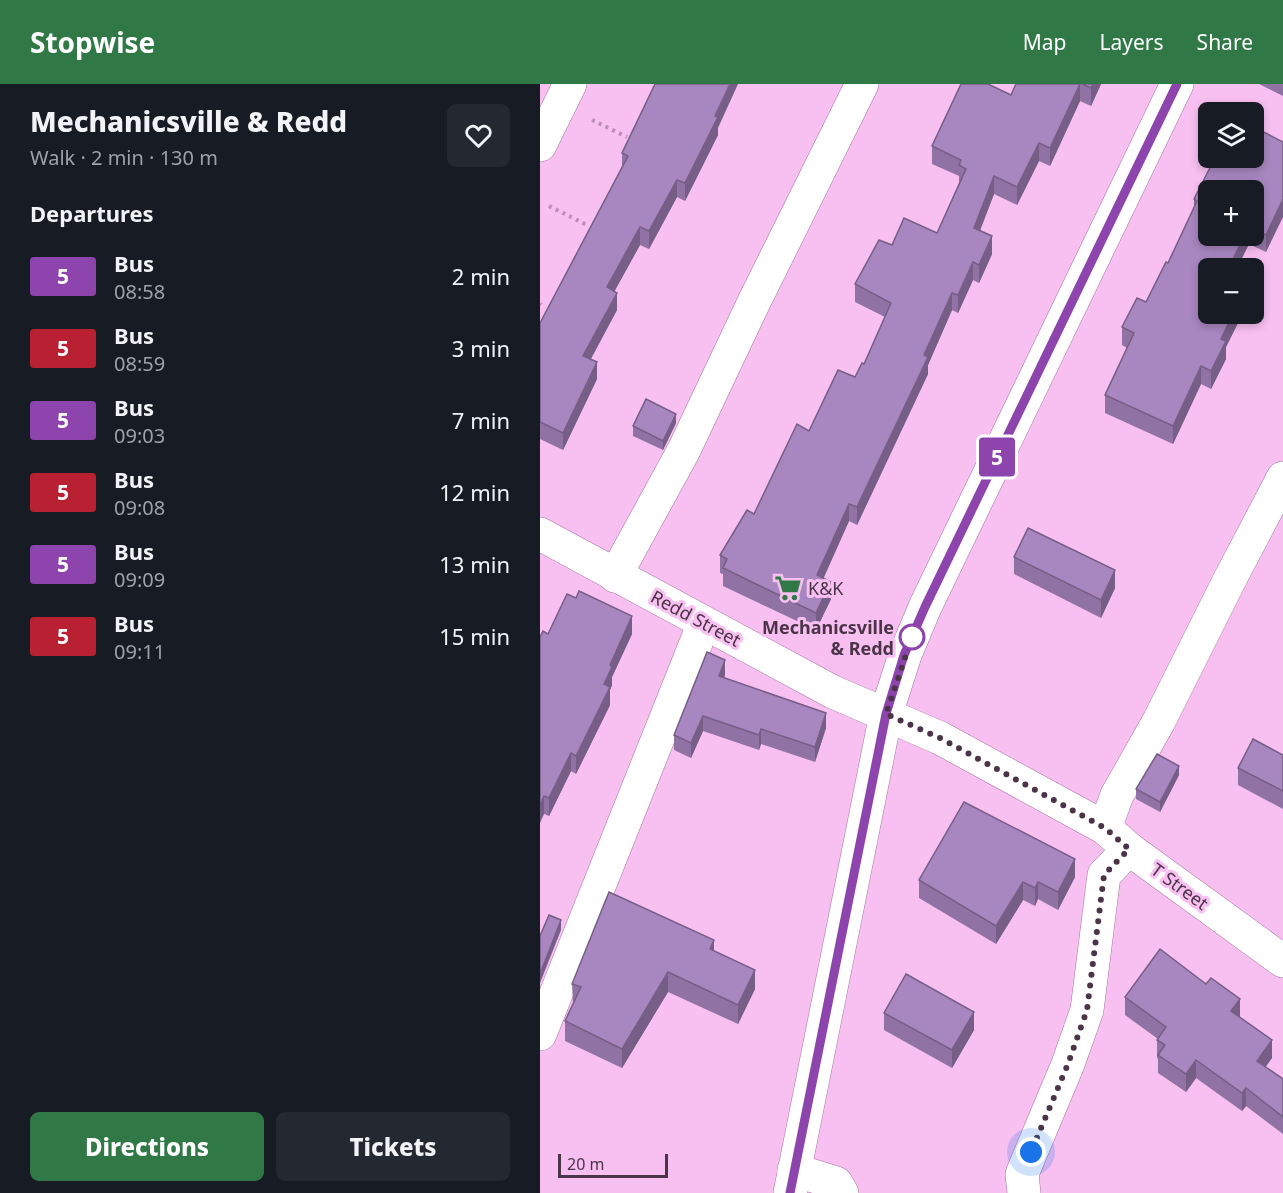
<!DOCTYPE html>
<html lang="en">
<head>
<meta charset="utf-8">
<style>
	:root { --surface:#171b24; --page:#242831; --text:#f1f3f6; --muted:#9ea1a6; --accent:#307946 }
	body { margin:0; font-family:"Noto Sans",sans-serif; background:var(--page); color:var(--text); height:100vh; display:flex; flex-direction:column; font-size:22px; white-space:nowrap }
	* { box-sizing:border-box; margin:0 }
	p { font-size:20px; color:var(--muted) }
	.icon { flex:none; width:33px; height:33px; fill:none; stroke:currentColor; stroke-width:2; stroke-linecap:round; stroke-linejoin:round }
	.map { position:relative; flex:1; overflow:hidden }
	.side { display:flex; flex-direction:column; background:var(--surface); width:540px }
	.side>* { flex:none }
	.badge { padding:0 12px; border-radius:4px; font-size:21px; line-height:39px }
	.tools { position:absolute; left:658px; top:18px; display:grid; gap:12px }
	.tools a { display:grid; place-items:center; width:66px; height:66px; border-radius:9px; background:var(--surface); box-shadow:0 3px 9px #0003; font-size:30px }
	.scale { position:absolute; left:18px; bottom:15px; width:110px; box-sizing:border-box; padding-left:6px; border:3px solid #4b3448; border-top:0; font-size:16px; line-height:21px; white-space:nowrap; color:#4b3448; -webkit-text-stroke:4px #f8bff1; paint-order:stroke }
	.you { position:absolute; width:30px; height:30px; margin:-15px; border:4px solid #fff; border-radius:50%; background:#1a73e8; box-shadow:0 0 0 9px #1a73e833 }
	.map>.badge { position:absolute; translate:-50% -50%; box-shadow:0 0 0 3px #fff }
	h2 { padding:0 30px; font-size:22px; line-height:54px }
	.round { display:grid; place-items:center; flex:none; width:63px; height:63px; border-radius:9px; background:var(--page) }
	.overview { display:flex; align-items:center; justify-content:space-between; height:102px; padding:0 30px }
	h1 { font-size:28px; font-weight:800; line-height:45px }
	.cta { display:flex; gap:12px; margin-top:auto; padding:12px 30px }
	.cta a { flex:1; height:69px; border-radius:9px; background:var(--accent); color:#fff; font-size:24px; font-weight:800; line-height:69px; text-align:center }
	.cta a+a { background:var(--page); color:var(--text) }
	ul { padding:0; list-style:none }
	li { display:flex; align-items:center; gap:18px; height:72px; padding:0 30px }
	li div { flex:1 }
	li b { display:block; font-size:22px }
	li em { font-style:normal }
	li .badge { min-width:66px; font-weight:700; text-align:center }
	header { display:flex; align-items:center; gap:36px; box-sizing:border-box; height:84px; padding:0 30px; background:var(--accent); color:#fff }
	header strong { font-size:28px }
	nav { display:flex; gap:33px; margin-inline-start:auto; font-size:21px }
	main { display:flex; flex:1; min-height:0 }
	.map>svg:first-child { display:block }
</style>
</head>
<body>
<header>
<strong>Stopwise</strong>
<nav><a>Map</a><a>Layers</a><a>Share</a></nav>
</header>
<main>
<section class="side">
<div class="overview"><div><h1>Mechanicsville &amp; Redd</h1><p>Walk · 2 min · 130 m</p></div><a class="round"><svg class="icon" aria-label="heart" viewBox="0 0 24 24"><path d="M12 20l-8-8c-3-5 5-10 8-4 3-6 11-1 8 4z"/></svg></a></div>
<h2>Departures</h2>
<ul>
<li><span class="badge" style="background:#8e44ad;color:#fff">5</span><div><b>Bus</b><p>08:58</p></div><em>2 min</em></li>
<li><span class="badge" style="background:#b92031;color:#fff">5</span><div><b>Bus</b><p>08:59</p></div><em>3 min</em></li>
<li><span class="badge" style="background:#8e44ad;color:#fff">5</span><div><b>Bus</b><p>09:03</p></div><em>7 min</em></li>
<li><span class="badge" style="background:#b92031;color:#fff">5</span><div><b>Bus</b><p>09:08</p></div><em>12 min</em></li>
<li><span class="badge" style="background:#8e44ad;color:#fff">5</span><div><b>Bus</b><p>09:09</p></div><em>13 min</em></li>
<li><span class="badge" style="background:#b92031;color:#fff">5</span><div><b>Bus</b><p>09:11</p></div><em>15 min</em></li>
</ul>
<div class="cta"><a>Directions</a><a>Tickets</a></div>
</section>
<div class="map">
<svg width="743" height="1109" viewBox="0 0 743 1109">
	<rect width="100%" height="100%" fill="#f8bff1"/>
	<g fill="none" stroke-linecap="round" stroke-linejoin="round">
		<defs>
			<g id="minor">
				<path d="M0,61L30,0"/>
				<path d="M0,450L293,608L400,654L565,744L589,765L743,877"/>
				<path d="M75,492L144,366L213,220L322,0"/>
				<path d="M565,744L577,711L619,637L690,495L743,394"/>
				<path d="M0,950L164,539"/>
				<path d="M254,1086L296,1099L302,1109"/>
				<path d="M484,1109L482,1090L528,980L547,926L564,791L589,765"/>
			</g>
			<path id="major" d="M250,1109L346,630L365,571L385,523L637,0"/>
		</defs>
		<use href="#minor" stroke="#a773a1" stroke-width="34"/>
		<use href="#major" stroke="#a773a1" stroke-width="34"/>
		<g stroke="#bc8fb6" stroke-width="4" stroke-dasharray="3 4.5" stroke-linecap="butt">
			<path d="M52,36L87,53"/>
			<path d="M9,122L47,141"/>
			<path d="M0,220L1,221"/>
		</g>
		<use href="#minor" stroke="#fff" stroke-width="33"/>
		<use href="#major" stroke="#fff" stroke-width="33"/>
	</g>
	<g fill="#9073a4" fill-rule="evenodd">
		<path d="M476,0H561L551,22L540,17L510,82L499,77L477,121L454,110L440,147L452,170L439,199L433,196L418,229L412,226L388,281V290L317,441L309,437L283,494L291,515L276,546L183,502V490L180,489V471L214,430L269,347L315,293L324,280L345,233L315,218V200L352,161L397,149L419,99V92L392,80V62L471,11Z"/>
		<path d="M719,0H743V12Z"/>
		<path d="M178,44V51L145,117L137,113L109,165L100,161L74,207L77,226L51,275L57,295L23,366L0,355V239L82,84V69Z"/>
		<path d="M743,58L726,168L709,160L697,184H669L701,230V233L686,263V275L671,305L661,300L633,360L565,329V311L587,264L582,261V243L606,218L628,179L654,124V115ZM714,106V152H669Z"/>
		<path d="M136,339L123,366L93,352V342Z"/>
		<path d="M474,473L575,504L561,534L474,490Z"/>
		<path d="M3,547L8,550H92L72,593V601L70,606V621L36,690L31,687L9,732L4,730Z"/>
		<path d="M185,591L184,594L286,644L275,678L221,660L219,666L163,647L151,674L134,666V651Z"/>
		<path d="M743,671V725L698,701V684Z"/>
		<path d="M639,691L620,728L596,715V705Z"/>
		<path d="M535,793L518,826L498,815L495,822L483,816L456,860L379,814V796Z"/>
		<path d="M174,867L215,905L198,940L128,908L82,984L25,957V937L33,920L32,900Z"/>
		<path d="M585,913L700,933L732,974L725,983L743,995V1050L706,1022L702,1027L656,994L646,1008L618,989V975L617,974V956L618,955L585,931Z"/>
		<path d="M344,929L434,946L412,984L344,946Z"/>
	</g>
	<g fill="#765e86">
		<path d="M190,0H198L178,44V51L145,117V99Z"/>
		<path d="M540,0V17L510,82V64Z"/>
		<path d="M553,0H561L551,22V4Z"/>
		<path d="M499,59V77L477,121V103Z"/>
		<path d="M454,92V110L434,161V144Z"/>
		<path d="M137,96V113L109,165V147Z"/>
		<path d="M743,115V133L726,168V151Z"/>
		<path d="M100,143V161L67,221V203Z"/>
		<path d="M452,152V170L439,199V181Z"/>
		<path d="M704,152H709V160L697,184H689Z"/>
		<path d="M433,178V196L418,229V211Z"/>
		<path d="M77,209V226L43,289V272Z"/>
		<path d="M412,209V226L388,281V290L317,441V423Z"/>
		<path d="M693,230H701V233L686,263V275L671,305V287L681,255Z"/>
		<path d="M57,278V295L23,366V349Z"/>
		<path d="M661,282V300L633,360V342Z"/>
		<path d="M136,330V339L123,366V357Z"/>
		<path d="M309,420V437L277,509V491Z"/>
		<path d="M575,486V504L561,534V516Z"/>
		<path d="M291,498V515L276,546V529Z"/>
		<path d="M92,532V550L72,593V601L70,606V621L36,690V672L70,581Z"/>
		<path d="M185,576V591L179,607V592Z"/>
		<path d="M286,629V644L275,678V663Z"/>
		<path d="M163,632V647L151,674V659Z"/>
		<path d="M221,645V660L219,666V651Z"/>
		<path d="M31,669V687L9,732V714Z"/>
		<path d="M639,682V691L620,728V718Z"/>
		<path d="M4,712V730L0,739V722Z"/>
		<path d="M535,775V793L518,826V808Z"/>
		<path d="M483,798V816L456,860V842Z"/>
		<path d="M498,798V815L495,822V804Z"/>
		<path d="M21,836V846L0,899V890Z"/>
		<path d="M174,856V876L170,865Z"/>
		<path d="M215,886V905L198,940V921Z"/>
		<path d="M128,888V908L82,984V965Z"/>
		<path d="M700,915V933L691,945V927Z"/>
		<path d="M434,928V946L412,984V966Z"/>
		<path d="M732,956V974L717,995V977Z"/>
		<path d="M656,976V994L646,1008V990Z"/>
		<path d="M706,1004V1022L702,1027V1009Z"/>
	</g>
	<g fill="#a886bf" stroke="#765e86" stroke-width="1.5">
		<path d="M115,0H190L175,32L178,33L145,99L137,96L109,147L100,143L67,203L77,209L43,272L57,278L23,349L0,338V239L88,72L82,69Z"/>
		<path d="M421,0H448L471,11L476,0H540L510,64L499,59L477,103L454,92L434,144L452,152L439,181L433,178L418,211L412,209L384,271L388,273L317,423L309,420L277,491L291,498L276,529L183,484L187,475L180,471L207,426L214,430L257,340L269,347L298,286L315,293L322,279L324,280L351,219L315,200L339,156L352,161L364,134L397,149L426,85L419,81L421,76L392,62Z"/>
		<path d="M542,0H553L551,4Z"/>
		<path d="M714,43L743,58V115L726,151L714,145V106H669V152H704L689,184H669V230H693L681,255L686,257L671,287L661,282L633,342L565,311L594,249L582,243L597,214L606,218L626,178L628,179L657,117L654,115L675,74H714Z"/>
		<path d="M106,315L136,330L123,357L93,342Z"/>
		<path d="M488,444L575,486L561,516L474,473Z"/>
		<path d="M39,507L92,532L70,581L72,583L64,600L70,603L36,672L31,669L9,714L4,712L0,722V553L3,547L8,550L27,510L36,514Z"/>
		<path d="M167,568L185,576L179,592L286,629L275,663L221,645L219,651L163,632L151,659L134,651Z"/>
		<path d="M713,655L743,671V707L698,684Z"/>
		<path d="M617,670L639,682L620,718L596,705Z"/>
		<path d="M424,718L535,775L518,808L498,798L495,804L483,798L456,842L379,796Z"/>
		<path d="M69,808L174,856L170,865L215,886L198,921L128,888L82,965L25,937L41,903L32,900Z"/>
		<path d="M9,831L21,836L0,890V852Z"/>
		<path d="M620,865L666,900L671,894L700,915L691,927L732,956L717,977L743,995V1033L706,1004L702,1009L656,976L646,990L618,971L625,961L617,956L626,943L585,913Z"/>
		<path d="M366,890L434,928L412,966L344,929Z"/>
	</g>
	<g fill="none" stroke-linecap="round" stroke-linejoin="round">
		<defs>
			<path id="line" d="M250,1109L346,630L364,571L385,523L637,0"/>
		</defs>
		<use href="#line" stroke="#fff" stroke-width="14"/>
		<use href="#line" stroke="#8e44ad" stroke-width="9"/>
		<path stroke="#4b3448" stroke-width="6" stroke-dasharray="0 10.8" d="M372,553L346,630L400,654L565,744L589,765L564,791L547,926L528,980L491,1068"/>
	</g>
	<defs>
		<symbol id="supermarket-bare" viewBox="-9 -9 18 18"><path d="M-6-5.5h2.5l.6 2H6L4.5 2H-2.5L-4.4-4H-6ZM-1.5 3.2a1.3 1.3 0 1 0 .1 0ZM3 3.2a1.3 1.3 0 1 0 .1 0Z" fill="#307946" stroke="#f8bff1" stroke-width="2.5" paint-order="stroke"/></symbol>
	</defs>
	<g fill-rule="evenodd">
		<use href="#supermarket-bare" x="229" y="485" width="38" height="38"/>
	</g>
	<circle fill="#fff" stroke="#8e44ad" stroke-width="3" cx="372" cy="553" r="12"/>
	<g text-anchor="middle" dominant-baseline="central" stroke-width="6" stroke-linejoin="round" paint-order="stroke">
		<g font-size="18" fill="#4b3448" stroke="#f8bff1" text-anchor="start">
			<text x="268" y="504">K&amp;K</text>
		</g>
		<g font-size="18" fill="#4b3448" stroke="#f8bff1">
			<text transform="translate(156 534) rotate(28)">Redd Street</text>
			<text transform="translate(640 802) rotate(36)">T Street</text>
		</g>
		<g font-size="18" font-weight="bold" fill="#4b3448" stroke="#f8bff1" text-anchor="end">
			<text x="354" y="543">Mechanicsville<tspan x="354" dy="21">&amp; Redd</tspan></text>
		</g>
	</g>
</svg>
<div class="tools">
<a><svg class="icon" aria-label="layers" viewBox="0 0 24 24"><path d="M12 4l9 5-9 5-9-5zM3 14l9 5 9-5"/></svg></a>
<a>+</a>
<a>−</a>
</div>
<div class="scale">20 m</div>
<div class="you" style="left:491px;top:1068px"></div>
<b class="badge" style="left:457px;top:373px;background:#8e44ad;color:#fff">5</b>
</div>
</main>
</body>
</html>
